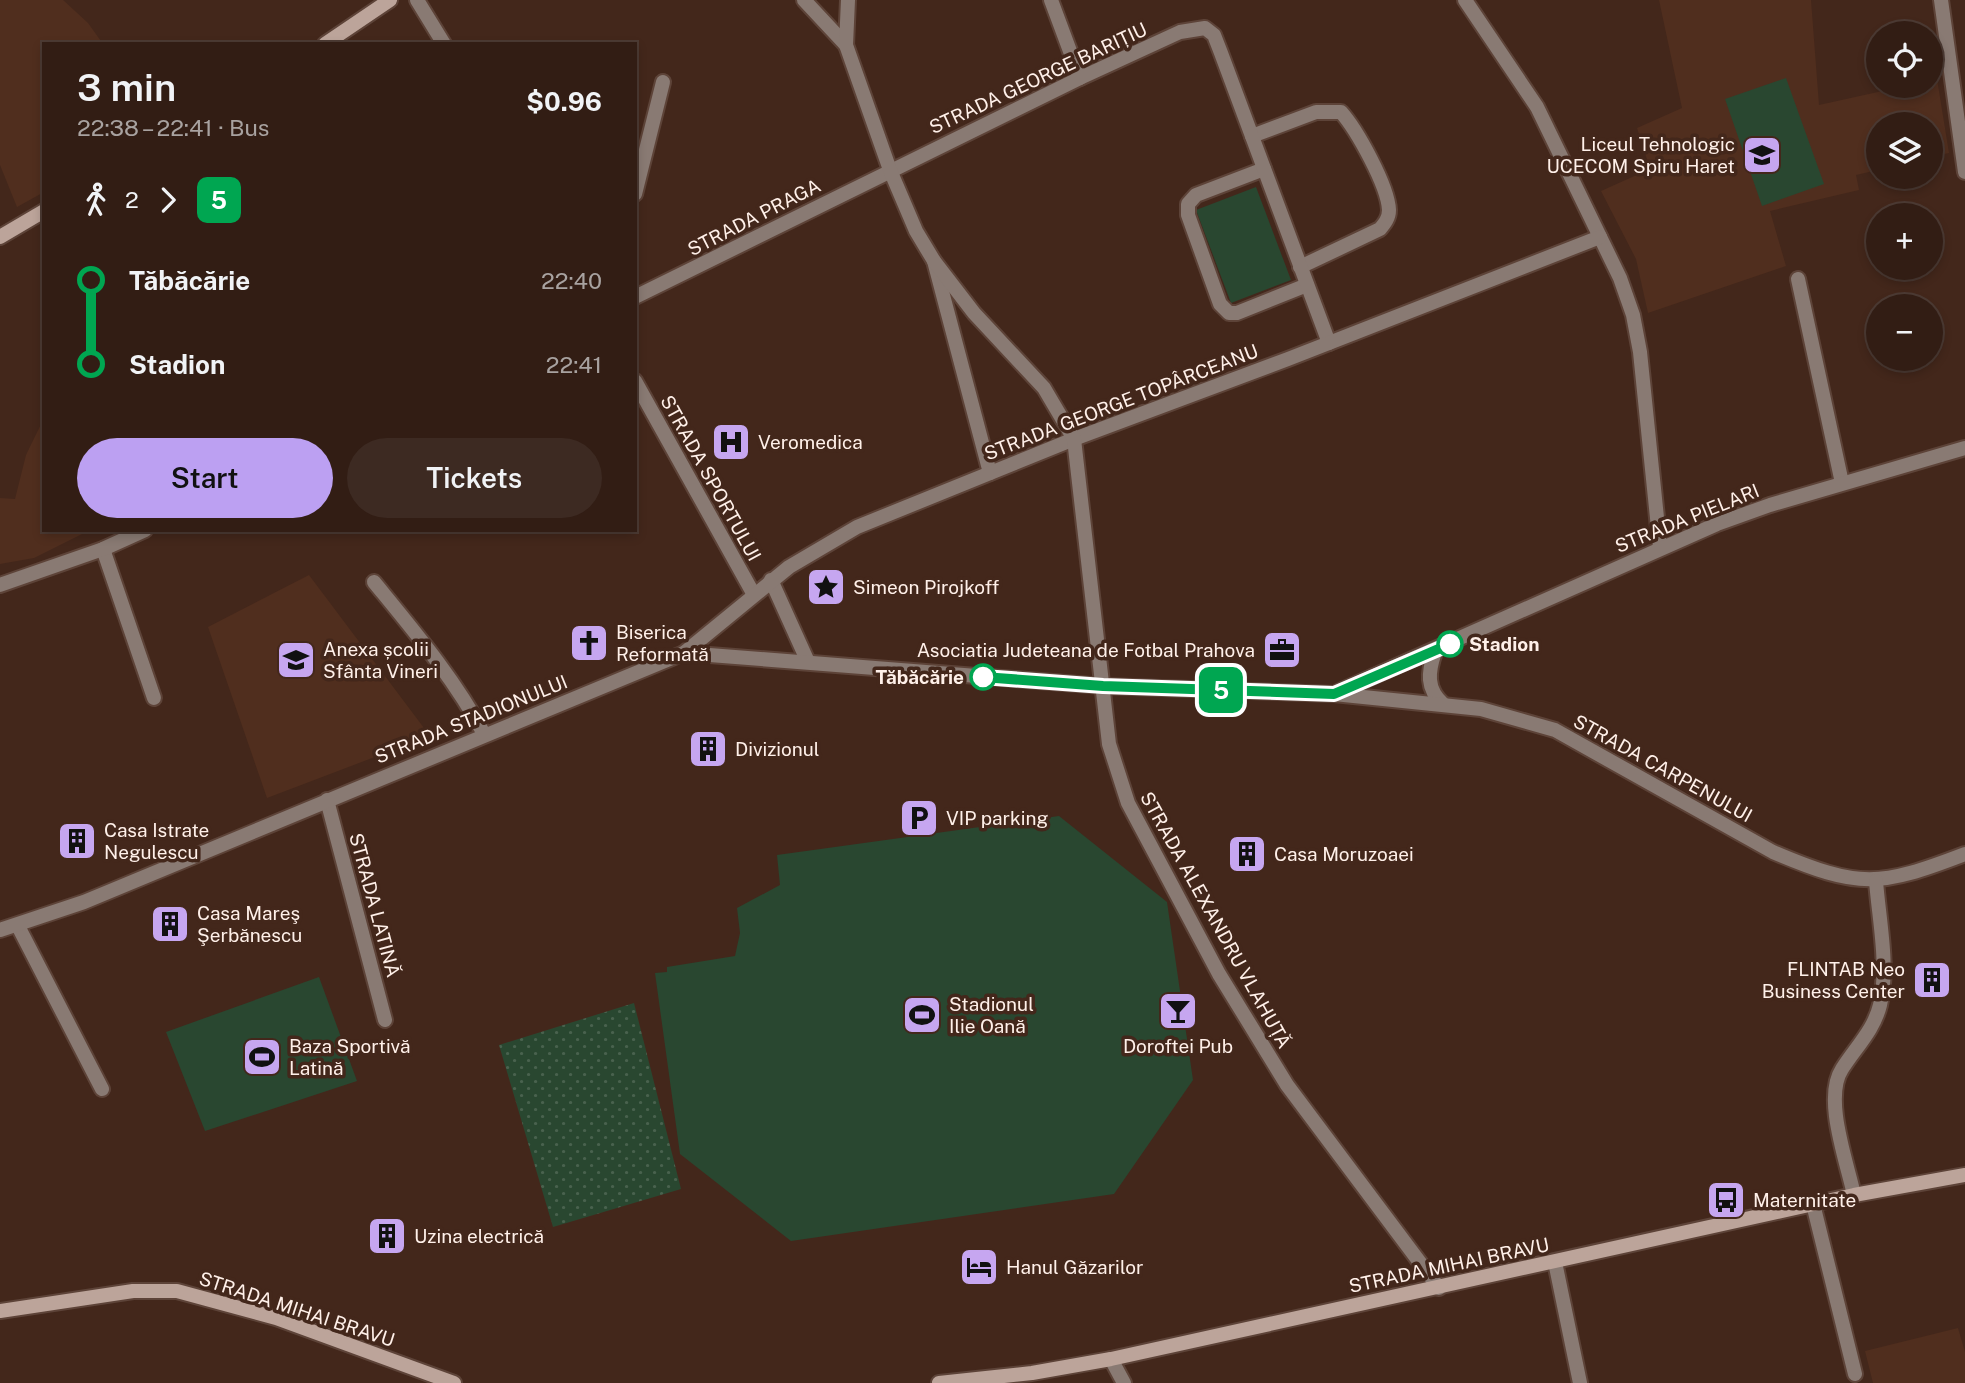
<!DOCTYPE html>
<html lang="en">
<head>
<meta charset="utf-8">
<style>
	:root { --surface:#321d14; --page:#3d2a22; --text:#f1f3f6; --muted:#a8a2a0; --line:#4d3b34; --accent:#bca0f2 }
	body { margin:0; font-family:"Public Sans",sans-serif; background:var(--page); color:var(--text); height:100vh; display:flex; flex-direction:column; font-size:26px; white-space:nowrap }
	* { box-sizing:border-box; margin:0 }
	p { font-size:23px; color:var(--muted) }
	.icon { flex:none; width:38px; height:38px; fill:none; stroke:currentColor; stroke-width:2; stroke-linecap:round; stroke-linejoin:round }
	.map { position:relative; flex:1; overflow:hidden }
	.details { position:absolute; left:42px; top:42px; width:595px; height:490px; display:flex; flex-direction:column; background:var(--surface); border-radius:0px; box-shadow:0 4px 10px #0003,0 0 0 2px var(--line) }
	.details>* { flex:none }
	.badge { padding:0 14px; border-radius:10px; font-size:24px; line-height:46px }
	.tools { position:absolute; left:1866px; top:21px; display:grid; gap:14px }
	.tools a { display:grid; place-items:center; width:77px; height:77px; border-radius:50%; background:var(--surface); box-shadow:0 4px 10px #0003,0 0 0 2px var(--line); font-size:35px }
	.map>.badge { position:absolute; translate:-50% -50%; box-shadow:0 0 0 4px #fff }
	.legs { display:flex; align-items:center; gap:10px; height:77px; padding:0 35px; font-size:23px }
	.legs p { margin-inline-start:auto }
	.summary { display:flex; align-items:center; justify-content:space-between; height:119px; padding:0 35px }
	h1 { font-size:38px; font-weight:600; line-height:52px }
	.primary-button { display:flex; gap:14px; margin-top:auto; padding:14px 35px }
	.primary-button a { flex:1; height:80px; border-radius:42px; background:var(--accent); color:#111; font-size:28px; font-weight:600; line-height:80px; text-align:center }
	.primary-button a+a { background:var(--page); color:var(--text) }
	ul { padding:0 35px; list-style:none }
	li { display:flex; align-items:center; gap:24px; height:84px; font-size:26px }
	li i { display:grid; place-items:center; width:10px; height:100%; margin:0 9px; background:currentColor }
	li i::after { content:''; width:18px; height:18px; margin:-9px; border:5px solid; border-radius:50%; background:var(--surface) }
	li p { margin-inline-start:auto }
	li:first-child i { background:linear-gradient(#0000 50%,currentColor 0) }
	li:last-child i { background:linear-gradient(currentColor 50%,#0000 0) }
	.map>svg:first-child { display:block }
</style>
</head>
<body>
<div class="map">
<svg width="1965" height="1383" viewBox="0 0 1965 1383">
	<defs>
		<pattern id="grass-dots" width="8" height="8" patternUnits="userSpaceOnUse" patternTransform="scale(1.75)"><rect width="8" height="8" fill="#294730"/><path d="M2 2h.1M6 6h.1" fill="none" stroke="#49624e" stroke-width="1.8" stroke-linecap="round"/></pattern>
	</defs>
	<rect width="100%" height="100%" fill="#43271b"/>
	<g fill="#502e1e">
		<path d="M0,0H63L88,23L103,44H44V192L17,207L0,165Z"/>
		<path d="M1659,0H1811L1819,105L1905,86H1930V80L1937,79L1949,153L1930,157V124H1878V170L1856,175L1859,190L1770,211L1786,266L1648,313L1636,259L1601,191L1650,169L1637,128L1682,108Z"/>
		<path d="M44,418V530H90L34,558L0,564V498L15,499L26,455Z"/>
		<path d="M309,575L430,736L267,798L208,627Z"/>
		<path d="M1958,1328L1965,1352V1383H1873L1865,1351Z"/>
	</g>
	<path fill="url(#grass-dots)" d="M634,1003L681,1189L553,1227L499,1045Z"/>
	<g fill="#294730">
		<path d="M1786,78L1824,184L1762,206L1725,99Z"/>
		<path d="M1256,187L1291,280L1231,303L1196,210Z"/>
		<path d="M1059,816L1167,902L1193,1080L1114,1194L791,1241L680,1154L655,973L667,972V967L735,956L740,933L737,908L780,885L777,855Z"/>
		<path d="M319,977L357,1081L205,1131L166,1032Z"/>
	</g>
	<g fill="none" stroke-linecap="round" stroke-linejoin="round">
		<defs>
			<g id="minor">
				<path d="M417,0L444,44"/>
				<path d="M804,0L846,45"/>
				<path d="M1051,0L1080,78"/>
				<path d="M1465,0L1537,107L1620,278L1633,315L1640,352L1660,547"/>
				<path d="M1941,0L1965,172"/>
				<path d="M1252,136L1316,112H1341C1357,130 1388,186 1389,210C1389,218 1385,223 1380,229L1300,267"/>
				<path d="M1264,169L1196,195L1188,204V215L1220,304L1229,313H1237L1307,285"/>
				<path d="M635,194L663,82"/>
				<path d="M934,261L990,473"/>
				<path d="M1798,279L1842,483"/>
				<path d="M635,297L1080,78L1180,32L1205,28L1214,35L1221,53L1329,343"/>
				<path d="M635,381L753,593"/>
				<path d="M103,549L154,698"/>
				<path d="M771,580L808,662"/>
				<path d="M374,582C414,631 454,678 484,734"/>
				<path d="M0,585L103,549L145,530"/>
				<path d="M1435,652C1428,672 1426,689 1443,704"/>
				<path d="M684,653L789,567L857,527L1074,439L1288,359L1600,237"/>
				<path d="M1338,692L1717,524L1770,505L1965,448"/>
				<path d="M327,800L385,1020"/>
				<path d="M18,926L102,1089"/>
				<path d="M0,930L84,902L684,653L1103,686L1334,694L1481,709L1555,730L1773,852C1860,889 1879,887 1965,854"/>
				<path d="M1854,1195C1847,1162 1823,1098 1842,1069C1856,1047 1874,1030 1880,1005C1889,966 1879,920 1876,881"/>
				<path d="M1813,1204L1855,1374"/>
				<path d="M1555,1262L1580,1383"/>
				<path d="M1111,1359L1124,1383"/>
			</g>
			<path id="tertiary" d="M848,0L846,45L890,170L916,231L934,261L974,313L1044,388L1074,439L1109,744L1128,803L1219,974L1287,1085L1439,1288"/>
			<g id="secondary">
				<path d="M325,44L390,0"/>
				<path d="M0,237L44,211"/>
				<path d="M0,1311L133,1291H177L276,1318L454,1383"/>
				<path d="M939,1383L1032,1373L1111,1359L1854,1195L1965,1175"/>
			</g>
		</defs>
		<use href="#minor" stroke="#5d4338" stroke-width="18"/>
		<use href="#tertiary" stroke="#5d4338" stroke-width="18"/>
		<use href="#secondary" stroke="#5d4338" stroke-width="18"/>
		<use href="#minor" stroke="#897a73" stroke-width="14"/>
		<use href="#tertiary" stroke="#897a73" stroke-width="14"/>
		<use href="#secondary" stroke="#bca49a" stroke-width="14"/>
	</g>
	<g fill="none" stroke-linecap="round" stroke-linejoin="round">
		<defs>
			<path id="line-1" d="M983,677L1103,686L1334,694L1450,644"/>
		</defs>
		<use href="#line-1" stroke="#fff" stroke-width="16"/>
		<use href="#line-1" stroke="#00a651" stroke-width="10"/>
	</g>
	<defs>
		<symbol id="school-square" viewBox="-11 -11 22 22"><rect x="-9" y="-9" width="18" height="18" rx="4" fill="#c6a6f0" stroke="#43271b"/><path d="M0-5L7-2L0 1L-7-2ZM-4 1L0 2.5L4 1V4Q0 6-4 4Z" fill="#111"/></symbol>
		<symbol id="hospital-square" viewBox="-11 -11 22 22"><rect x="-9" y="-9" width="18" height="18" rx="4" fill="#c6a6f0" stroke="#43271b"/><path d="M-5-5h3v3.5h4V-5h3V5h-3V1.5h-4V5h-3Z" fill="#111"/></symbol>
		<symbol id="sight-square" viewBox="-11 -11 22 22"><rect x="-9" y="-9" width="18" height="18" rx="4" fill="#c6a6f0" stroke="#43271b"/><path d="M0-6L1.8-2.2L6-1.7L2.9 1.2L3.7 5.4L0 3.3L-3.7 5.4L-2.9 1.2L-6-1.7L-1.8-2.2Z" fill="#111"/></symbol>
		<symbol id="church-square" viewBox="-11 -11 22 22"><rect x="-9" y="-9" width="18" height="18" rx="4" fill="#c6a6f0" stroke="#43271b"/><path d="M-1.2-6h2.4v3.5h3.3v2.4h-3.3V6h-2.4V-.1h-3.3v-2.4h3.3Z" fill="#111"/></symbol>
		<symbol id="office-square" viewBox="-11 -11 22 22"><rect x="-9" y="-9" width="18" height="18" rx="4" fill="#c6a6f0" stroke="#43271b"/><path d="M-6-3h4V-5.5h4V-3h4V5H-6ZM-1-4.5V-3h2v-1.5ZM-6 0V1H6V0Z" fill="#111"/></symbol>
		<symbol id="building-square" viewBox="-11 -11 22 22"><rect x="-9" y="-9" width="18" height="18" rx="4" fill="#c6a6f0" stroke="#43271b"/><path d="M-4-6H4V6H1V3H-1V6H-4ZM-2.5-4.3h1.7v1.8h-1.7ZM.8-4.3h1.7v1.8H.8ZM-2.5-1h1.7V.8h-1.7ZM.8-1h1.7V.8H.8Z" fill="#111"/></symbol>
		<symbol id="parking-square" viewBox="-11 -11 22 22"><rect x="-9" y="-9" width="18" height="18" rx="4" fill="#c6a6f0" stroke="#43271b"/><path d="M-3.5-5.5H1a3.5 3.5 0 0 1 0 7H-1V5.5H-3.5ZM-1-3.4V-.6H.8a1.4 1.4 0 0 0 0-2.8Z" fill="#111"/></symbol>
		<symbol id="bar-square" viewBox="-11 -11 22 22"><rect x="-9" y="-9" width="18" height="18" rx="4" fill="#c6a6f0" stroke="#43271b"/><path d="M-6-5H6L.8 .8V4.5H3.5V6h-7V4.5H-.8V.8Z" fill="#111"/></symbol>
		<symbol id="stadium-square" viewBox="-11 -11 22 22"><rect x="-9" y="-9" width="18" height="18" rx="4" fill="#c6a6f0" stroke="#43271b"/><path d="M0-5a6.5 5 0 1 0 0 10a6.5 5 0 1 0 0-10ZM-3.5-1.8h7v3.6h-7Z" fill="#111"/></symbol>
		<symbol id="bus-square" viewBox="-11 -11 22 22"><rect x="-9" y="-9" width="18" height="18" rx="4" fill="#c6a6f0" stroke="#43271b"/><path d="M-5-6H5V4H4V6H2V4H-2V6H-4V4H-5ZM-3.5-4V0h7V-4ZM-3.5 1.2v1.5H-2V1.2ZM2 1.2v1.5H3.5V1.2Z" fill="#111"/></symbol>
		<symbol id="hotel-square" viewBox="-11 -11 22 22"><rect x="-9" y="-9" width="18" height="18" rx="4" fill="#c6a6f0" stroke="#43271b"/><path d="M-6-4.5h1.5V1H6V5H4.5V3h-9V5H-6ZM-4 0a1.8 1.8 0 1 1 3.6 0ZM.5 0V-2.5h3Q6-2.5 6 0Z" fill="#111"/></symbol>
	</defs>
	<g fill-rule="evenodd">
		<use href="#school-square" x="1740" y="133" width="44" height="44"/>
		<use href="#hospital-square" x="709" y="420" width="44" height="44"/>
		<use href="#sight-square" x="804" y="565" width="44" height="44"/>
		<use href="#church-square" x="567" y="621" width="44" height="44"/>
		<use href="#office-square" x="1260" y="628" width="44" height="44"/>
		<use href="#school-square" x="274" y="638" width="44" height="44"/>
		<use href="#building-square" x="686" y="727" width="44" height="44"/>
		<use href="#parking-square" x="897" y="796" width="44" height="44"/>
		<use href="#building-square" x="55" y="819" width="44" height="44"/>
		<use href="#building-square" x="1225" y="832" width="44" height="44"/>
		<use href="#building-square" x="148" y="902" width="44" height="44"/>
		<use href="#building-square" x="1910" y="958" width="44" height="44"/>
		<use href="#bar-square" x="1156" y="989" width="44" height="44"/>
		<use href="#stadium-square" x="900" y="993" width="44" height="44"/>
		<use href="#stadium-square" x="240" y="1035" width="44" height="44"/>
		<use href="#bus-square" x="1704" y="1178" width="44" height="44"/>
		<use href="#building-square" x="365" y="1214" width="44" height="44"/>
		<use href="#hotel-square" x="957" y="1245" width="44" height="44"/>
	</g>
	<g fill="#fff" stroke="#00a651" stroke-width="3.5">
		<circle cx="1450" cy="644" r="12"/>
		<circle cx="983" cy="677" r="12"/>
	</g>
	<g text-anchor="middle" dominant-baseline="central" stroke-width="7" stroke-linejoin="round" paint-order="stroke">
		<g font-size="19" fill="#fff0e9" stroke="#43271b">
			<text transform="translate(1038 78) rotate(-25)">STRADA GEORGE BARIȚIU</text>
			<text transform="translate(754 217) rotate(-27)">STRADA PRAGA</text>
			<text transform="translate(1121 402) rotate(-21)">STRADA GEORGE TOPÂRCEANU</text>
			<text transform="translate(711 478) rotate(61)">STRADA SPORTULUI</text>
			<text transform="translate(1687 518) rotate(-22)">STRADA PIELARI</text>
			<text transform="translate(471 719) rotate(-22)">STRADA STADIONULUI</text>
			<text transform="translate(1663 768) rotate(29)">STRADA CARPENULUI</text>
			<text transform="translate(375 905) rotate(75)">STRADA LATINĂ</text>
			<text transform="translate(1216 920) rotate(61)">STRADA ALEXANDRU VLAHUȚĂ</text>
			<text transform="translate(1449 1265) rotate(-12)">STRADA MIHAI BRAVU</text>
			<text transform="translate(297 1309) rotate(18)">STRADA MIHAI BRAVU</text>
		</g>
		<g font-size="19" fill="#fff0e9" stroke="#43271b" text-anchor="start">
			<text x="1735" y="144" text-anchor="end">Liceul Tehnologic<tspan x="1735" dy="22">UCECOM Spiru Haret</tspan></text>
			<text x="758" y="442">Veromedica</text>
			<text x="853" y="587">Simeon Pirojkoff</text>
			<text x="616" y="632">Biserica<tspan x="616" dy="22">Reformată</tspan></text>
			<text x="323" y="649">Anexa școlii<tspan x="323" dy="22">Sfânta Vineri</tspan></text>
			<text x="1255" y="650" text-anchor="end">Asociatia Judeteana de Fotbal Prahova</text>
			<text x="735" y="749">Divizionul</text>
			<text x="946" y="818">VIP parking</text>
			<text x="104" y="830">Casa Istrate<tspan x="104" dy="22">Negulescu</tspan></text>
			<text x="1274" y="854">Casa Moruzoaei</text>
			<text x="197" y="913">Casa Mareş<tspan x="197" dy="22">Şerbănescu</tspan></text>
			<text x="1905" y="969" text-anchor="end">FLINTAB Neo<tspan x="1905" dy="22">Business Center</tspan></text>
			<text x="949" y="1004">Stadionul<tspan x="949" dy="22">Ilie Oană</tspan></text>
			<text x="289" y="1046">Baza Sportivă<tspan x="289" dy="22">Latină</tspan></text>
			<text x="1178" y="1046" text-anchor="middle">Doroftei Pub</text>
			<text x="1753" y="1200">Maternitate</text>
			<text x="414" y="1236">Uzina electrică</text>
			<text x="1006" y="1267">Hanul Găzarilor</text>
		</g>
		<g font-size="19" font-weight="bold" fill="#fff0e9" stroke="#43271b" text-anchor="start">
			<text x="1469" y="644">Stadion</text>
			<text x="964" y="677" text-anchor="end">Tăbăcărie</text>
		</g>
	</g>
</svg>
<div class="tools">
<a><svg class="icon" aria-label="locate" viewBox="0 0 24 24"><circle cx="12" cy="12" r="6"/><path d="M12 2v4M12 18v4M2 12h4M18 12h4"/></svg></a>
<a><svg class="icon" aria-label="layers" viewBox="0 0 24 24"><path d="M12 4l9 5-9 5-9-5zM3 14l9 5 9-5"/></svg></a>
<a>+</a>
<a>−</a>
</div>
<b class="badge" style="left:1221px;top:690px;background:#00a651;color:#fff">5</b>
<section class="details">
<div class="summary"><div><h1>3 min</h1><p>22:38 – 22:41 · Bus</p></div><b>$0.96</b></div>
<div class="legs"><svg class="icon" aria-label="walk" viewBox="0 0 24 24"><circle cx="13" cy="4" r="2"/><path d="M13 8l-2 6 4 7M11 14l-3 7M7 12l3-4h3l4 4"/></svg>2<svg class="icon" aria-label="forward" viewBox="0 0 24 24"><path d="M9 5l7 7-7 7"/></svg><b class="badge" style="background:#00a651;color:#fff">5</b></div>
<ul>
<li><i style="color:#00a651"></i><b>Tăbăcărie</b><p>22:40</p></li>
<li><i style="color:#00a651"></i><b>Stadion</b><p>22:41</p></li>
</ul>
<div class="primary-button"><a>Start</a><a>Tickets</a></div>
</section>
</div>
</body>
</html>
